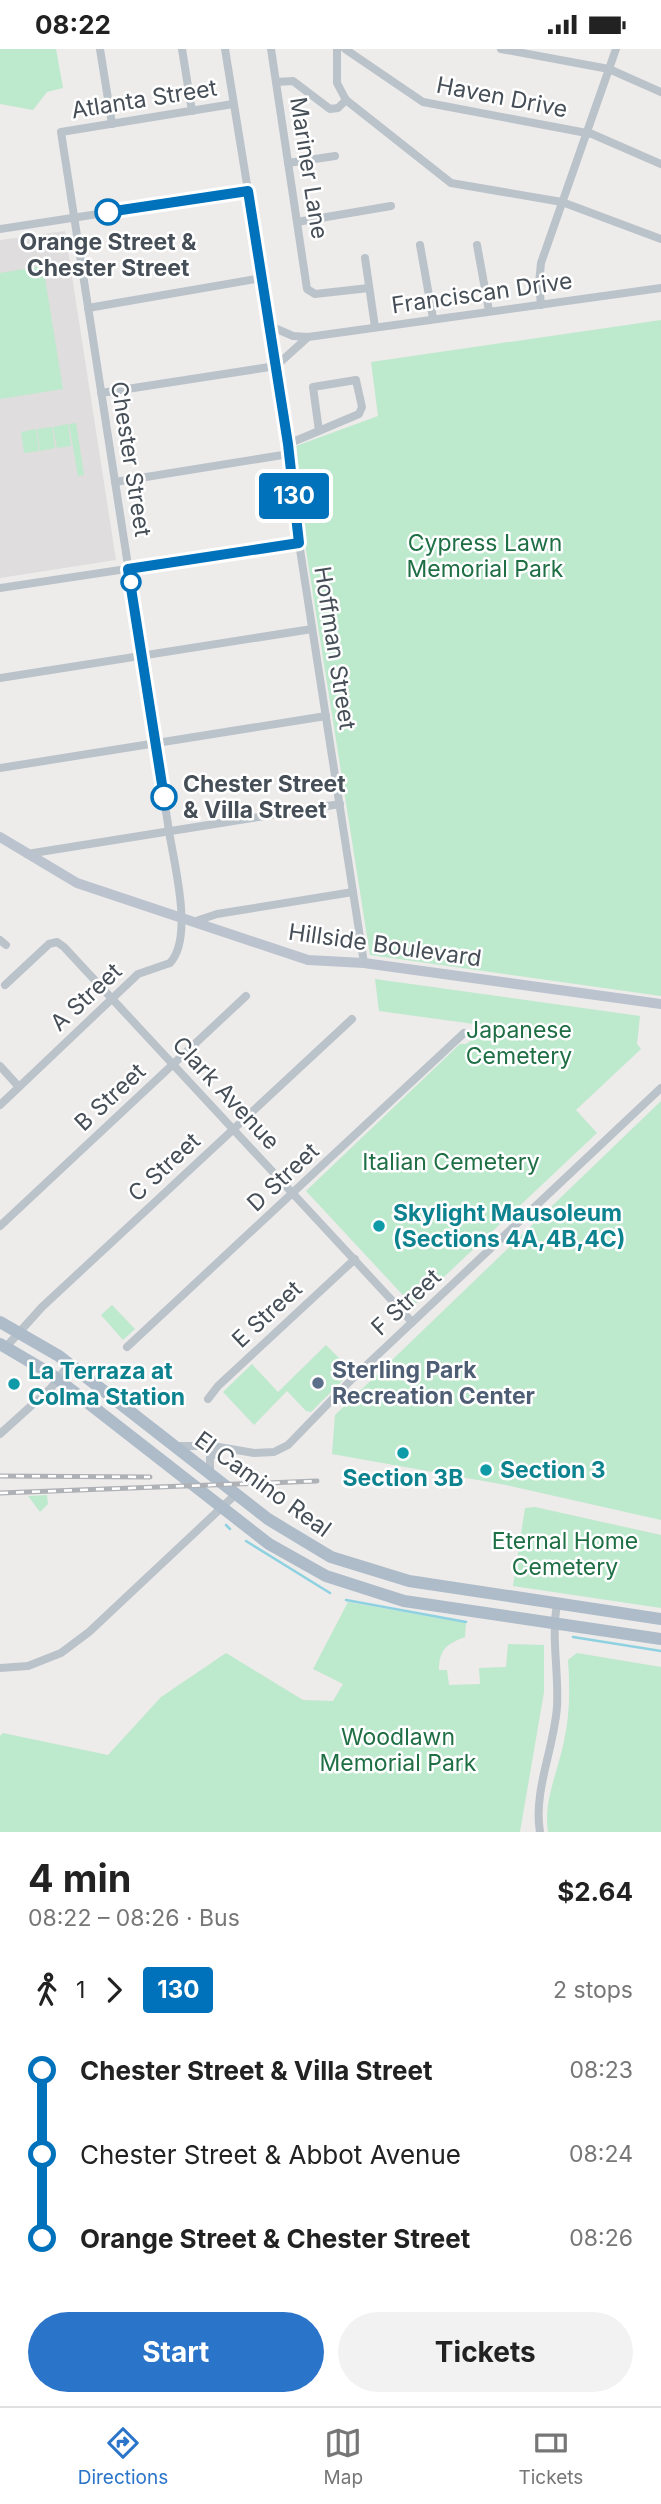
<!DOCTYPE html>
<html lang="en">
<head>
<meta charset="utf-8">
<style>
	:root { --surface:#fff; --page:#f2f2f2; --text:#222; --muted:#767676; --line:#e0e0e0; --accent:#2a74c9 }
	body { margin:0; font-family:Inter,sans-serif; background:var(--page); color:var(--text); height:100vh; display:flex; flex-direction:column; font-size:26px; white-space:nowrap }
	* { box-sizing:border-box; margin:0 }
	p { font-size:23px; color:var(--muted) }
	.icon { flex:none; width:38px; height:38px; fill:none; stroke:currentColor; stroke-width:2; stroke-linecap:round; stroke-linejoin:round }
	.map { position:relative; height:1783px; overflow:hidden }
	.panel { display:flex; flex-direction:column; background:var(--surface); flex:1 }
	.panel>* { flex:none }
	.badge { padding:0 14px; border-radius:5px; font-size:24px; line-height:46px }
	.map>.badge { position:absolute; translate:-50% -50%; box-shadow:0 0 0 4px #fff }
	.legs { display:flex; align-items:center; gap:10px; height:77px; padding:0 28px; font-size:23px }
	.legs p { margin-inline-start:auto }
	.headline { display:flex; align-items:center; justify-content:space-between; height:119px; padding:0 28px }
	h1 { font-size:38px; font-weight:700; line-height:52px }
	.action { display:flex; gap:14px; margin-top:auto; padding:14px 28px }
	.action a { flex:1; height:80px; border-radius:42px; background:var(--accent); color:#fff; font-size:28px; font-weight:700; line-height:80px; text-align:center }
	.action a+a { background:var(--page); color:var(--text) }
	ul { padding:0 28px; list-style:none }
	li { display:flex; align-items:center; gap:24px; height:84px; font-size:26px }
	li i { display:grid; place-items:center; width:10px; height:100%; margin:0 9px; background:currentColor }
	li i::after { content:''; width:18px; height:18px; margin:-9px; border:5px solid; border-radius:50%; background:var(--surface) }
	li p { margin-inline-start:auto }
	li:first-child i { background:linear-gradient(#0000 50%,currentColor 0) }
	li:last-child i { background:linear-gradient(currentColor 50%,#0000 0) }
	.status { display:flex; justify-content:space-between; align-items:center; height:49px; padding:0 35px; background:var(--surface); direction:ltr }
	.status svg { height:19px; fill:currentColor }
	.tabs { display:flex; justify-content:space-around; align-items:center; height:98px; border-top:2px solid var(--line); background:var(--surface); font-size:19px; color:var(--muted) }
	.tabs a { display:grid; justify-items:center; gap:4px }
	.tabs .active { color:var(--accent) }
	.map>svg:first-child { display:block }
</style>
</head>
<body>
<div class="status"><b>08:22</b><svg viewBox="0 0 49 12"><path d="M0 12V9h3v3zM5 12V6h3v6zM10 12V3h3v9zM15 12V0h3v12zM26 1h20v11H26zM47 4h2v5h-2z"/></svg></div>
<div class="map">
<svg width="661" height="1783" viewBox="0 0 661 1783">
	<rect width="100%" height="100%" fill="#eeebeb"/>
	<path fill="#dfdddd" d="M65,182L116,511L0,529V191Z"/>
	<g fill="#bde9cd">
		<path d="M0,0H56L63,39L47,43L33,61L0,55Z"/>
		<path d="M43,217L63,340L0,350V224Z"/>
		<path d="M661,271V947L370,906L303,482L296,397L378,367L371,313Z"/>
		<path d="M76,374L84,426L78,427L69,375Z"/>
		<path d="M68,375L71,397L57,399L53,378Z"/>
		<path d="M52,378L55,399L40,402L37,380Z"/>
		<path d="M36,380L39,402L24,404L21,383Z"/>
		<path d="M375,930L640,967L637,995L641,1000L576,1061L597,1084L413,1257L306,1142L460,995H466L476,988L474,975L379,962Z"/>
		<path d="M661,1052V1471L506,1436L332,1405L335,1366Z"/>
		<path d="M112,1256L135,1280L123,1291L101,1266Z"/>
		<path d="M326,1296L352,1322L311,1363L306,1362L287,1342L254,1376L223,1343L252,1315L278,1343Z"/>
		<path d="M47,1446L48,1455L40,1463L28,1447Z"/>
		<path d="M535,1458L661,1486V1559L513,1537L525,1459Z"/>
		<path d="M348,1553L466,1574L465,1588C447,1595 439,1600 439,1621H447L449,1636L480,1635L479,1619L506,1618L508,1595L544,1596V1643L520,1783H0V1687L3,1684L108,1706L161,1648L226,1604L303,1651L333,1652L343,1635L313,1620Z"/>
		<path d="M577,1604L661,1618V1783H548C543,1753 558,1722 564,1692C570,1666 570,1638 568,1611Z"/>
	</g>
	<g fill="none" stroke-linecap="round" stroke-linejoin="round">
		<g stroke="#8ed2e1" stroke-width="2.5">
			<path d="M226,1476L230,1480"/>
			<path d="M246,1492L330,1544"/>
			<path d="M346,1551L466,1573"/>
			<path d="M573,1588L661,1602"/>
		</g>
		<g stroke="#bbc3ca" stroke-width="8">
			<path d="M100,0L112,75"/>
			<path d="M182,0L192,62"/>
			<path d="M225,0L270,277L299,494L364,914"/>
			<path d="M271,0L307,240L315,245L369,239"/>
			<path d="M337,0V34L346,51"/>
			<path d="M345,0L423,53L592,85L661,115"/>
			<path d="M501,0L609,20L661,43"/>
			<path d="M276,33L293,32L330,60L338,59L346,51L451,134L562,153L661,190"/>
			<path d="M288,114L335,107"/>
			<path d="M297,173L391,157"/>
			<path d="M0,180L248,142"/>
			<path d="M420,196L433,269"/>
			<path d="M477,196L489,262"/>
			<path d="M365,209L375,278"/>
			<path d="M541,256L539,234L541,214L616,0"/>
			<path d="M88,259L262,229"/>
			<path d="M270,277L293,287L308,288L661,239"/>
			<path d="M101,344L276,317L308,288"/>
			<path d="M288,395L359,365L362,358L356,331L313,338L319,382"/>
			<path d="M115,433L289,405"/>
			<path d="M0,539L299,494"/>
			<path d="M0,629L312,580"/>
			<path d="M0,719L326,667"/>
			<path d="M27,805L340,755"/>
			<path d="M193,873L217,865L353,843"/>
			<path d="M0,891L6,896"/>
			<path d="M5,936L49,895L57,893L64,898L412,1273"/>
			<path d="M0,1017L19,1038"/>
			<path d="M0,1056L138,925L170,914C194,888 174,815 169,782L61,83L233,55"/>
			<path d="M0,1177L246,947"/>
			<path d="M6,1298L42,1258L352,970"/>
			<path d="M127,1298L464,984"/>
			<path d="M208,1350L218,1337L355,1210"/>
			<path d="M0,1385L51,1339L70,1314"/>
			<path d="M177,1397H213L254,1404L274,1403L288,1396L353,1329L661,1039"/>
			<path d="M210,1423V1408L223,1400"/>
			<path d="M0,1619L28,1617L61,1604L89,1583L236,1445"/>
			<path d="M540,1783C533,1743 554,1699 557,1658C559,1623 551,1590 557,1555"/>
		</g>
		<path stroke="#bbc4ce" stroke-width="10" d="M0,788L77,834L308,911L364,914L661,955"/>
		<g stroke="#adbcc8" stroke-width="12">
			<path d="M0,1273L59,1307L268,1470L331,1508L409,1532L661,1570"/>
			<path d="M0,1295L51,1325L269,1495L326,1527L404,1552L661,1590"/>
		</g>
		<defs>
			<g id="rail">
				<path d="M0,1427L150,1428"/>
				<path d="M0,1444L317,1432"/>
			</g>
		</defs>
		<use href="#rail" stroke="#aeb1b5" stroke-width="5"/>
		<use href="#rail" stroke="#fff" stroke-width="2.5" stroke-dasharray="8" stroke-linecap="butt"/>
	</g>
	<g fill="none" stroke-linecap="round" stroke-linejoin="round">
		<defs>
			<path id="line-1" d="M108,163L248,142L288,395L299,494L128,520L164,748"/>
		</defs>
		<use href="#line-1" stroke="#fff" stroke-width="16"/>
		<use href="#line-1" stroke="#0072bc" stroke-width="10"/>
	</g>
	<g fill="#fff" stroke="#0072bc" stroke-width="3.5">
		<circle cx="108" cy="163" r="12"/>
		<circle cx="131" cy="533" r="9"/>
		<circle cx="164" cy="748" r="12"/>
	</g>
	<g fill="#0f9aa8" stroke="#fff" stroke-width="2.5">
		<circle cx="379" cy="1177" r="7"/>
		<circle cx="14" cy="1335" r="7"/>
		<circle cx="403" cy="1404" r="7"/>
		<circle cx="486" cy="1421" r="7"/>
	</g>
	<circle fill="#5c6f8a" stroke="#fff" stroke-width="2.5" cx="318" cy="1334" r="7"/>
	<g text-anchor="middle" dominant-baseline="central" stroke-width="5" stroke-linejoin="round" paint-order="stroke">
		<g font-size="23" fill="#464f57" stroke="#fff">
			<text transform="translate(502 48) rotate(11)">Haven Drive</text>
			<text transform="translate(144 50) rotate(-9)">Atlanta Street</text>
			<text transform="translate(309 119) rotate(81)">Mariner Lane</text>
			<text transform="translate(482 244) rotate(-8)">Franciscan Drive</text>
			<text transform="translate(131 410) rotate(81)">Chester Street</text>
			<text transform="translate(335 599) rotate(81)">Hoffman Street</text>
			<text transform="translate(385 896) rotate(8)">Hillside Boulevard</text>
			<text transform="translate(86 948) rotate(-43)">A Street</text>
			<text transform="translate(226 1044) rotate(47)">Clark Avenue</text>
			<text transform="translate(110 1048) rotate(-43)">B Street</text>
			<text transform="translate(164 1118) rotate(-43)">C Street</text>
			<text transform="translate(283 1128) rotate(-43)">D Street</text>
			<text transform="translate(406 1253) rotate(-43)">F Street</text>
			<text transform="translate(267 1265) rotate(-43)">E Street</text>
			<text transform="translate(263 1435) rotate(36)">El Camino Real</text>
		</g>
		<g font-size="23" font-weight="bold" fill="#464f57" stroke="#fff">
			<text x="108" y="193">Orange Street &amp;<tspan x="108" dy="26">Chester Street</tspan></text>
			<text x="183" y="735" text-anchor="start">Chester Street<tspan x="183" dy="26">&amp; Villa Street</tspan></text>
		</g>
		<g font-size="23" fill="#1f6f45" stroke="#fff">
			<text x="485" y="494">Cypress Lawn<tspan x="485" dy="26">Memorial Park</tspan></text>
			<text x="519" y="981">Japanese<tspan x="519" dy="26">Cemetery</tspan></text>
			<text x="451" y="1113">Italian Cemetery</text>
			<text x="565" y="1492">Eternal Home<tspan x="565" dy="26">Cemetery</tspan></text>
			<text x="398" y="1688">Woodlawn<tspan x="398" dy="26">Memorial Park</tspan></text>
		</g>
		<g font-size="23" font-weight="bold" fill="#0d838f" stroke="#fff" text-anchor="start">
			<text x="393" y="1164">Skylight Mausoleum<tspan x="393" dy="26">(Sections 4A,4B,4C)</tspan></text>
			<text x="28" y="1322">La Terraza at<tspan x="28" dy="26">Colma Station</tspan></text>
			<text x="500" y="1421">Section 3</text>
			<text x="403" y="1429" text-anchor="middle">Section 3B</text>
		</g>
		<g font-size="23" font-weight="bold" fill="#4e5e75" stroke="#fff" text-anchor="start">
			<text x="332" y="1321">Sterling Park<tspan x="332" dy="26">Recreation Center</tspan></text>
		</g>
	</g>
</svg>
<b class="badge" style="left:294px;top:447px;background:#0072bc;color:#fff">130</b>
</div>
<section class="panel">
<div class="headline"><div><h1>4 min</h1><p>08:22 – 08:26 · Bus</p></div><b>$2.64</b></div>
<div class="legs"><svg class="icon" aria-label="walk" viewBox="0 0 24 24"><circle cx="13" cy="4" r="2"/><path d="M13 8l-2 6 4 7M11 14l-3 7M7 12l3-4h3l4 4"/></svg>1<svg class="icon" aria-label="forward" viewBox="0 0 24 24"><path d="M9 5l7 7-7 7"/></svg><b class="badge" style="background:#0072bc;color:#fff">130</b><p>2 stops</p></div>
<ul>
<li><i style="color:#0072bc"></i><b>Chester Street &amp; Villa Street</b><p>08:23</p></li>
<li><i style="color:#0072bc"></i><span>Chester Street &amp; Abbot Avenue</span><p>08:24</p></li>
<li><i style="color:#0072bc"></i><b>Orange Street &amp; Chester Street</b><p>08:26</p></li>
</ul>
<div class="action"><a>Start</a><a>Tickets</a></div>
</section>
<nav class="tabs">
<a class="active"><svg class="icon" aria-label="directions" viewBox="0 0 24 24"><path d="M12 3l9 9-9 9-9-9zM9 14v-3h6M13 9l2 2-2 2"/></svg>Directions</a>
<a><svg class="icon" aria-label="map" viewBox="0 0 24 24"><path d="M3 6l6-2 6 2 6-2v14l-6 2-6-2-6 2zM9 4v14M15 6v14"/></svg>Map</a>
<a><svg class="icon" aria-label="tickets" viewBox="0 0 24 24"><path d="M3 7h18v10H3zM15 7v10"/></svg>Tickets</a>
</nav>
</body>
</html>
